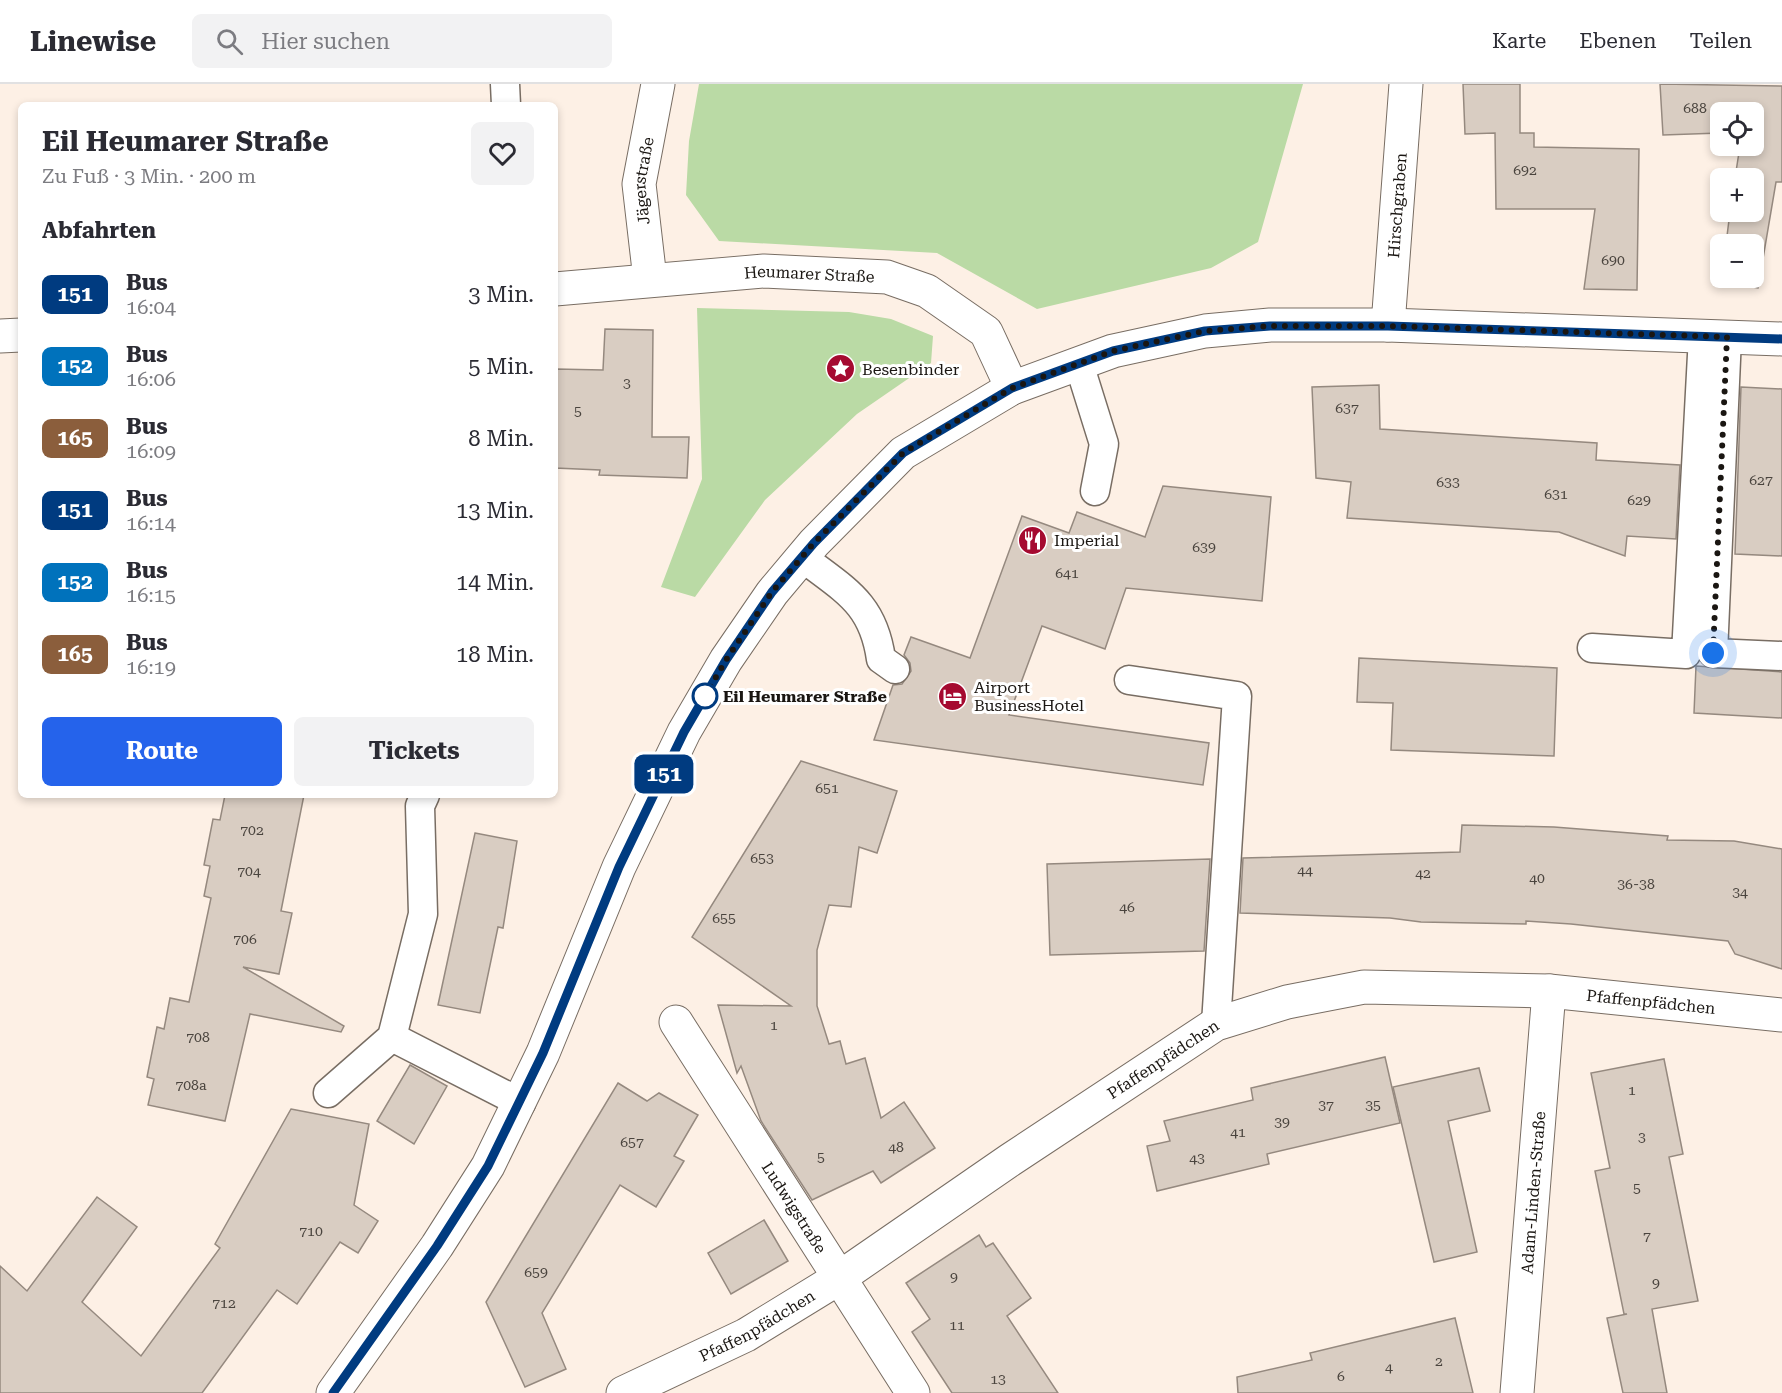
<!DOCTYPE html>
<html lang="de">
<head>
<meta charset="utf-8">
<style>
	:root { --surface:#fff; --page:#f2f2f3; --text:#2b2b33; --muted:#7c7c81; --line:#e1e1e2; --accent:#2563eb }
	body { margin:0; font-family:"Roboto Serif",serif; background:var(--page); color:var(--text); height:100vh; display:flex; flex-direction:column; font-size:22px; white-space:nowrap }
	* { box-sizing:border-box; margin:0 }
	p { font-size:20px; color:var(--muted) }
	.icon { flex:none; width:33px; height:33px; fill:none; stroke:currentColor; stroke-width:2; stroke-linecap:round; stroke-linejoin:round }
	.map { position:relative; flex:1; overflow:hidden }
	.details { position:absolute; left:18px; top:18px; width:540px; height:696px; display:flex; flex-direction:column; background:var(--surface); border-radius:9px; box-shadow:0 3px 9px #0003 }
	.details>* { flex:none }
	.badge { padding:0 12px; border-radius:9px; font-size:21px; line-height:39px }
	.fabs { position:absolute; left:1710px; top:18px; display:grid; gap:12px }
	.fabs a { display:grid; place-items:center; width:54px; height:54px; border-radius:9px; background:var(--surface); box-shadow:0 3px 9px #0003; font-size:30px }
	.you { position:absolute; width:30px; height:30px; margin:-15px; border:4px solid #fff; border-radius:50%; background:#1a73e8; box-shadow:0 0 0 9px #1a73e833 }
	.map>.badge { position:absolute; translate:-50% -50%; box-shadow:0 0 0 3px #fff }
	h2 { padding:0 24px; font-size:22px; line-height:54px }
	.round { display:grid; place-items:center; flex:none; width:63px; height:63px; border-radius:9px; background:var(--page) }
	.headline { display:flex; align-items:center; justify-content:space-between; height:102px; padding:0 24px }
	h1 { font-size:28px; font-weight:700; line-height:45px }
	.cta { display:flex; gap:12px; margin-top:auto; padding:12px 24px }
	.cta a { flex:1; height:69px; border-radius:9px; background:var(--accent); color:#fff; font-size:24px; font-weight:700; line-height:69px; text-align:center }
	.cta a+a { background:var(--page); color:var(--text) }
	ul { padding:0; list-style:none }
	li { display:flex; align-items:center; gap:18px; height:72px; padding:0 24px }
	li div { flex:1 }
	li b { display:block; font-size:22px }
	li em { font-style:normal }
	li .badge { min-width:66px; font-weight:700; text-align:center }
	header { display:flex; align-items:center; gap:36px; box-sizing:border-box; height:84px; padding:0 30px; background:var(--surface); border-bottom:2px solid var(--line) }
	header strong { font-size:28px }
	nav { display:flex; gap:33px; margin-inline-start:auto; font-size:21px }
	.search { width:420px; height:54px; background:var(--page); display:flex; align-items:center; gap:15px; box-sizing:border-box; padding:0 21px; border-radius:9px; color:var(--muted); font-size:22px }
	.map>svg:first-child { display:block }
</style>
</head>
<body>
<header>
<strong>Linewise</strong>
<div class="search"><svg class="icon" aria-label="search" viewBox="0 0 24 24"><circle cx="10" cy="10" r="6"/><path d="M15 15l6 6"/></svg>Hier suchen</div>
<nav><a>Karte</a><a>Ebenen</a><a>Teilen</a></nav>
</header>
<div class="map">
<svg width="1782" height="1309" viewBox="0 0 1782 1309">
	<rect width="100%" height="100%" fill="#fdf0e5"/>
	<g fill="#badaa5">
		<path d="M699,0H1303L1258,158L1211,184L1037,225L937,169L719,157L686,111L689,57Z"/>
		<path d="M697,224L849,228L891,235L933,252L931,279L857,330L765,416L695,513L661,503L702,395Z"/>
	</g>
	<g fill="#d9cdc2" stroke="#95897f" stroke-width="1.5">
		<path d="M1463,0H1520V49H1534V63L1639,65L1637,206L1584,205L1595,125H1496L1495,49L1465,50Z"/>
		<path d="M1660,0L1782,2V98H1776L1758,204L1720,198L1721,194H1754V160H1726L1730,128H1754V94H1735L1740,62H1754V28H1720V49L1663,51Z"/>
		<path d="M605,245L653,246L652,353H689L687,394L599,391L600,386L555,384L556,285L603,286Z"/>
		<path d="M1379,301L1380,345L1597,359L1596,376L1680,381L1676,455L1627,452L1625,472L1559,448L1347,434L1351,398L1316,394L1312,303Z"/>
		<path d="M1741,303L1782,305V472L1735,470Z"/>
		<path d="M1163,402L1271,413L1262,517L1126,504L1105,565L1042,542L1009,631L1209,659L1203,701L874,656L893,601L902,600L911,587L910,579L904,571L911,553L970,574L1022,432L1069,449L1077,428L1145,453Z"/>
		<path d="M1359,574L1557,584L1554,672L1391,666L1393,619L1357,618Z"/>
		<path d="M1696,582L1782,588V634L1694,629Z"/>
		<path d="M801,677L897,707L877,769L859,763L851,823L829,821L817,866V922L829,960L840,957L846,980L865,974L881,1034L904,1018L935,1064L881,1099L873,1087L812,1116L761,1037L741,982L737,989L718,921L791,922L692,853Z"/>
		<path d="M225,711H304L281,827L292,829L279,890L243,883L344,942L341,948L250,930L225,1037L148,1021L154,995L147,993L157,943L164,945L170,914L189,918L211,814L204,812L210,782L204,781L213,735L220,736Z"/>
		<path d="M1462,741L1554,743L1668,752L1667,756L1734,757L1782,765V885L1735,870L1728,857L1571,840L1526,837V840L1421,838L1390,834L1240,829L1243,774L1460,768Z"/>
		<path d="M475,749L517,757L503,844L498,843L480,929L438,921Z"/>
		<path d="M1210,775L1204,867L1050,871L1047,780Z"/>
		<path d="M1385,973L1400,1039L1267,1070L1269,1080L1157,1107L1147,1062L1170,1057L1164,1037L1253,1016L1251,1004Z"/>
		<path d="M1664,975L1683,1070L1669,1073L1698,1217L1652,1225L1667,1309H1623L1607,1234L1627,1230H1624L1595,1087L1610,1084L1591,989Z"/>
		<path d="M410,981L447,1002L414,1060L377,1037Z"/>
		<path d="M1479,984L1490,1027L1448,1037L1477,1168L1434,1178L1393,1003Z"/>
		<path d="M618,999L647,1017L659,1009L698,1031L674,1072L684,1077L656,1123L620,1101L542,1229L566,1285L525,1303L486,1218Z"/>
		<path d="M291,1025L369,1040L354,1121L378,1137L358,1169L340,1158L297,1220L277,1206L202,1309H0V1182L27,1207L97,1113L137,1143L82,1218L141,1272L220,1164L215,1160Z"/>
		<path d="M764,1136L788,1177L731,1210L708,1169Z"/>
		<path d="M979,1151L986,1163L993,1159L1031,1214L1007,1232L1058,1309H952L912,1248L930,1235L906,1199Z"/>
		<path d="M1455,1234L1473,1309H1238L1237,1293L1312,1276L1310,1269Z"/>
	</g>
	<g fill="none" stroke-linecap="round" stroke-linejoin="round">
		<defs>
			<g id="lane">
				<path d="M505,0L506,21"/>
				<path d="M1727,253L1713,569L1782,572"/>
				<path d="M1079,280L1104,360L1095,407"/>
				<path d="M802,473C844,506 873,518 881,575L895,585"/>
				<path d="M1592,564L1686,570L1703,252"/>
				<path d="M1129,596L1237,612L1216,940"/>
				<path d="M392,953L521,1019"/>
				<path d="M328,1009L392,953L423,830L420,722L425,711"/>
			</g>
			<g id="street">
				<path id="s1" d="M650,195L639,100L658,0"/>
				<path id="s2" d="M555,205L764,187L887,193L927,207L986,248L1012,304"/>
				<path d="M0,252L21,251"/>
				<path id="s3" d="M676,938L913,1309"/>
				<path id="s4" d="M623,1309L746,1251L839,1194L1010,1076L1216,940L1287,918L1364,903L1549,907L1782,931"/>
				<path id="s5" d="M1517,1309L1549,907"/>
			</g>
			<g id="secondary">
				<path id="s6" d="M1388,241L1406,0"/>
			</g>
			<path id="primary" d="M333,1309L437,1162L488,1082L543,969L619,783L684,648L726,576L772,509L814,459L903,369L1012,304L1113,267L1205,247L1270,241H1388L1782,255"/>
		</defs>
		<use href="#lane" stroke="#786d63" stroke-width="31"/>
		<use href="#street" stroke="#786d63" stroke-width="35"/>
		<use href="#secondary" stroke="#786d63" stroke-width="35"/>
		<use href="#primary" stroke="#786d63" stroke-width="35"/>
		<use href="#lane" stroke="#fff" stroke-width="28"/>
		<use href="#street" stroke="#fff" stroke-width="33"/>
		<use href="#secondary" stroke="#fff" stroke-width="33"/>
		<use href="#primary" stroke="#fff" stroke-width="33"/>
	</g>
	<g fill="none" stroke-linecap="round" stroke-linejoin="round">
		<defs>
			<path id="line" d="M333,1309L437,1162L488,1082L543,969L619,783L684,648L726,576L772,508L814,459L903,369L1012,304L1113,267L1205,247L1270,242H1388L1782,255"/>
		</defs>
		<use href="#line" stroke="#fff" stroke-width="14"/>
		<use href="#line" stroke="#003b80" stroke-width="9"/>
		<path stroke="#1a1612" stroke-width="6" stroke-dasharray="0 10.8" d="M705,612L726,576L772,508L814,459L903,369L1012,304L1113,267L1205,247L1270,242H1388L1727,253L1713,569"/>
	</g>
	<defs>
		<symbol id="sight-disc" viewBox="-11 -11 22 22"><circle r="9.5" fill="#a50a30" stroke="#fff"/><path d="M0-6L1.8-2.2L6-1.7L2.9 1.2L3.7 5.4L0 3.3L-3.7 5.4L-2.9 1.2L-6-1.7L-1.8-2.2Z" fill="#fff"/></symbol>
		<symbol id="restaurant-disc" viewBox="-11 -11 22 22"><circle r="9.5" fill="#a50a30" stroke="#fff"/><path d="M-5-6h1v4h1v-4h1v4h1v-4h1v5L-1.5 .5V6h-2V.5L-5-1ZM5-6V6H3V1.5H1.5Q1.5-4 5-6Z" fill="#fff"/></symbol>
		<symbol id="hotel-disc" viewBox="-11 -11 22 22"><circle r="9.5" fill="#a50a30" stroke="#fff"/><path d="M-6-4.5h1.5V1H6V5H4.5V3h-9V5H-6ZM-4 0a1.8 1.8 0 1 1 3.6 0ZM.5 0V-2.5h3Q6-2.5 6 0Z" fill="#fff"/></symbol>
	</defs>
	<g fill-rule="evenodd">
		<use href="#sight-disc" x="824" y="268" width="33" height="33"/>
		<use href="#restaurant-disc" x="1016" y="440" width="33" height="33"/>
		<use href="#hotel-disc" x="936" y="596" width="33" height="33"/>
	</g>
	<circle fill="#fff" stroke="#003b80" stroke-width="3" cx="705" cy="612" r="12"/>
	<g text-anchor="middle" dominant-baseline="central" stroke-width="6" stroke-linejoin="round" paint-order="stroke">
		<g font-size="14" fill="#4a443e">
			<text x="1695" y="24">688</text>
			<text x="1525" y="86">692</text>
			<text x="1613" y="176">690</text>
			<text x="627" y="299">3</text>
			<text x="1347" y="324">637</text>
			<text x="578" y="327">5</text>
			<text x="1761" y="396">627</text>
			<text x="1448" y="398">633</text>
			<text x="1556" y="410">631</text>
			<text x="1639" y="416">629</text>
			<text x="1204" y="463">639</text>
			<text x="1067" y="489">641</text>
			<text x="827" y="704">651</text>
			<text x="252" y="746">702</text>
			<text x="762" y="774">653</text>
			<text x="1305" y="786">44</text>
			<text x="249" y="787">704</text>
			<text x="1423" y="789">42</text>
			<text x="1537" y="794">40</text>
			<text x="1636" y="800">36-38</text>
			<text x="1740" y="808">34</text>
			<text x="1127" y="823">46</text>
			<text x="724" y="834">655</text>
			<text x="245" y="855">706</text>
			<text x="774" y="941">1</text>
			<text x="198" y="953">708</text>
			<text x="191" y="1001">708a</text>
			<text x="1632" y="1006">1</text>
			<text x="1326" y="1021">37</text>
			<text x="1373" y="1021">35</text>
			<text x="1282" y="1038">39</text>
			<text x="1238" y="1048">41</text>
			<text x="1642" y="1053">3</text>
			<text x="632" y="1058">657</text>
			<text x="896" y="1063">48</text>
			<text x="821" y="1073">5</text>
			<text x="1197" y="1074">43</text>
			<text x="1637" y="1104">5</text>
			<text x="311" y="1147">710</text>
			<text x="1647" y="1152">7</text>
			<text x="536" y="1188">659</text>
			<text x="954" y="1193">9</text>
			<text x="1656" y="1199">9</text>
			<text x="224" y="1219">712</text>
			<text x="957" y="1241">11</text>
			<text x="1439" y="1277">2</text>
			<text x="1389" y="1283">4</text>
			<text x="1341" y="1292">6</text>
			<text x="998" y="1295">13</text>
		</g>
		<g font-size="16" fill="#1a1612" stroke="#fff">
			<text stroke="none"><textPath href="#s1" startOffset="99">Jägerstraße</textPath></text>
			<text stroke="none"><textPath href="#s6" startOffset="120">Hirschgraben</textPath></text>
			<text stroke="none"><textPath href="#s2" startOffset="255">Heumarer Straße</textPath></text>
			<text stroke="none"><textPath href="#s4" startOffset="1140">Pfaffenpfädchen</textPath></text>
			<text stroke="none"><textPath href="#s4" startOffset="636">Pfaffenpfädchen</textPath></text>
			<text stroke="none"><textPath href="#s5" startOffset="201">Adam-Linden-Straße</textPath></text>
			<text stroke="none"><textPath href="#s3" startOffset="220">Ludwigstraße</textPath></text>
			<text stroke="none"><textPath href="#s4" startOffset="150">Pfaffenpfädchen</textPath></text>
		</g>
		<g font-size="16" fill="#1a1612" stroke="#fff" text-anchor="start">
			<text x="862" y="285">Besenbinder</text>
			<text x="1054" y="456">Imperial</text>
			<text x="974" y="603">Airport<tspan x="974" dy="18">BusinessHotel</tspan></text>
		</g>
		<g font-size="16" font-weight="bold" fill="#1a1612" stroke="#fff" text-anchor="start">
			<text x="723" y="612">Eil Heumarer Straße</text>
		</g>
	</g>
</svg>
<div class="fabs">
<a><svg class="icon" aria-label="locate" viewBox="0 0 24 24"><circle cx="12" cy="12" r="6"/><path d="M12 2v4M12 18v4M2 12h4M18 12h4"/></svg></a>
<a>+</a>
<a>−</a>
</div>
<div class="you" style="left:1713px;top:569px"></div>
<b class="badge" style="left:664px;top:690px;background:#003b80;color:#fff">151</b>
<section class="details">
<div class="headline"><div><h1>Eil Heumarer Straße</h1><p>Zu Fuß · 3 Min. · 200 m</p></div><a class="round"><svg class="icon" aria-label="heart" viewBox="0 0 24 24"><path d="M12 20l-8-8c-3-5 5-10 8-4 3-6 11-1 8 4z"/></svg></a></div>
<h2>Abfahrten</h2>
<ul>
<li><span class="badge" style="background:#003b80;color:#fff">151</span><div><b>Bus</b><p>16:04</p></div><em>3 Min.</em></li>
<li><span class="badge" style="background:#0072bc;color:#fff">152</span><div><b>Bus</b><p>16:06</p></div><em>5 Min.</em></li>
<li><span class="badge" style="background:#8b5e3c;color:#fff">165</span><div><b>Bus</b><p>16:09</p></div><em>8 Min.</em></li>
<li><span class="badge" style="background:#003b80;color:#fff">151</span><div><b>Bus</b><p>16:14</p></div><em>13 Min.</em></li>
<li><span class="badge" style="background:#0072bc;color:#fff">152</span><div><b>Bus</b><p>16:15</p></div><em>14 Min.</em></li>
<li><span class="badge" style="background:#8b5e3c;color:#fff">165</span><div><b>Bus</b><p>16:19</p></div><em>18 Min.</em></li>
</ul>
<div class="cta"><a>Route</a><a>Tickets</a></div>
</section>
</div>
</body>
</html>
